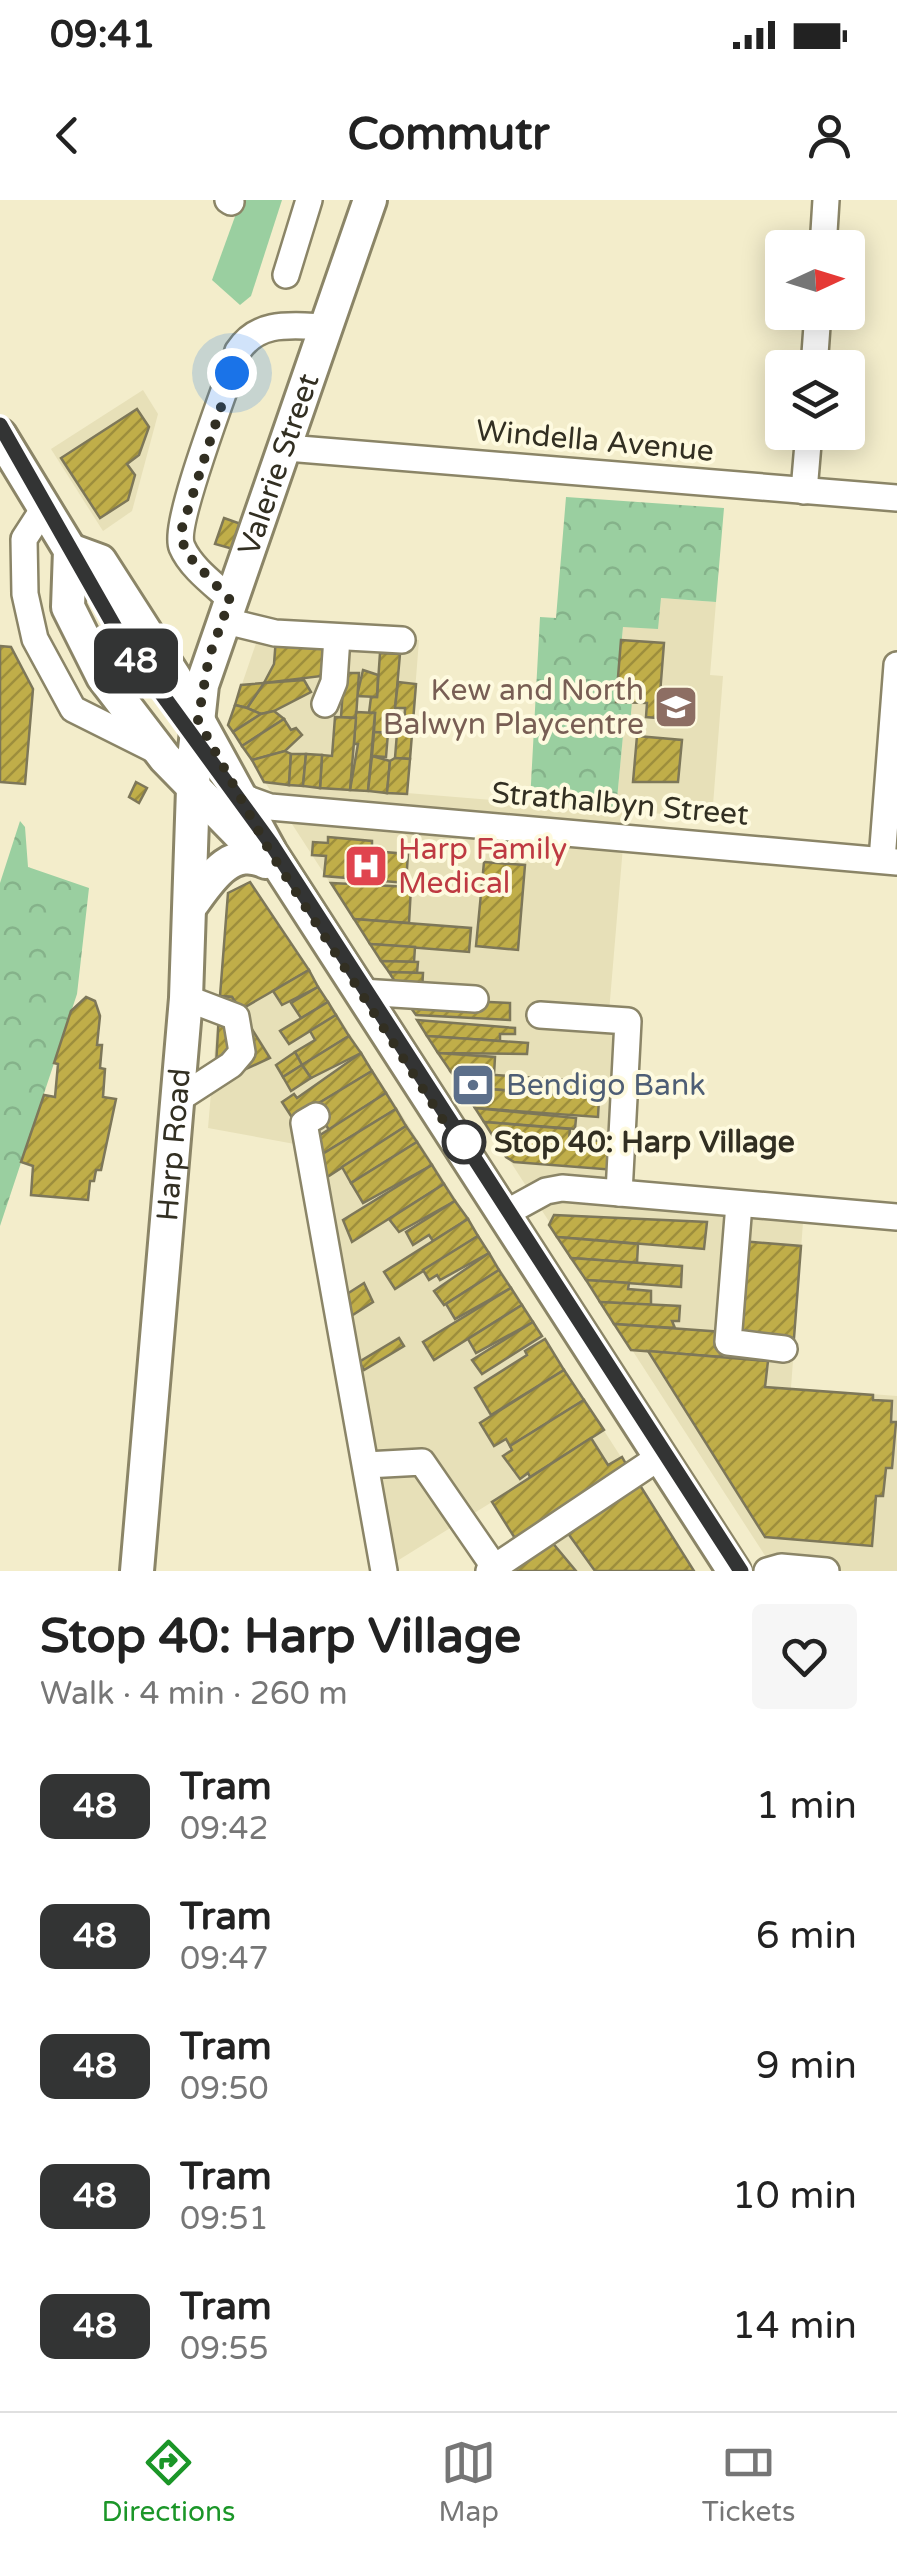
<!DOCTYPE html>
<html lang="en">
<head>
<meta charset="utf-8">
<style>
	:root { --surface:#fff; --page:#f6f6f6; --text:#222; --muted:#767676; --line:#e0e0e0; --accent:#1b9628 }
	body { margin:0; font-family:"Varela Round",sans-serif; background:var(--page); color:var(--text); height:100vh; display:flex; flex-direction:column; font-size:38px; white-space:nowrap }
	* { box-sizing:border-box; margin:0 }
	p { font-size:32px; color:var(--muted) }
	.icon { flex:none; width:55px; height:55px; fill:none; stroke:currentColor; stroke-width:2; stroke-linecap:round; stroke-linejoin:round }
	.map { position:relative; height:1371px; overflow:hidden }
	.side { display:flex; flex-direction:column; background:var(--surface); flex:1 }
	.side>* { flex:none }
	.badge { padding:0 20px; border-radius:15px; font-size:35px; line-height:65px }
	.needle { width:65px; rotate:86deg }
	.fabs { position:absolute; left:765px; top:30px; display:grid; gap:20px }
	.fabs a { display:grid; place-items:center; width:100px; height:100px; border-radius:10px; background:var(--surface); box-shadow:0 5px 25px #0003; font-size:50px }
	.you { position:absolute; width:50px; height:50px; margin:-25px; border:8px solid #fff; border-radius:50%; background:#1a73e8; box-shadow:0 0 0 15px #1a73e833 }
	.map>.badge { position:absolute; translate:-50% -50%; box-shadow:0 0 0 5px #fff }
	.round { display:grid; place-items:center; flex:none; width:105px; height:105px; border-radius:10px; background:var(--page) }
	.summary { display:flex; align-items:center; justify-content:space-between; height:170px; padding:0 40px }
	h1 { font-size:48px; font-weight:800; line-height:75px }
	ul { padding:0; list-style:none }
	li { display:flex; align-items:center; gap:30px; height:130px; padding:0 40px }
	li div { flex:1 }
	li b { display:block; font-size:38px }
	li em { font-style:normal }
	li .badge { min-width:110px; font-weight:700; text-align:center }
	.status { display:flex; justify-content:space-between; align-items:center; height:70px; padding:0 50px; background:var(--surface); direction:ltr }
	.status svg { height:28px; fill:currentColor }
	header { display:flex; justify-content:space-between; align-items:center; height:130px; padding:0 40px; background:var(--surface); font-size:45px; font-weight:800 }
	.tabs { display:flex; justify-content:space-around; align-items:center; height:140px; border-top:2px solid var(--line); background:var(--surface); font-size:28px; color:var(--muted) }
	.tabs a { display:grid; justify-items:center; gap:5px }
	.tabs .active { color:var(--accent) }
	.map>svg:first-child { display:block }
</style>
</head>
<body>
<div class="status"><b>09:41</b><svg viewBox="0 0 49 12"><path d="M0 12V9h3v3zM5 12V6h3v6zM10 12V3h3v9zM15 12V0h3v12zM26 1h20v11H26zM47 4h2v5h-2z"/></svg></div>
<header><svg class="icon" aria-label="back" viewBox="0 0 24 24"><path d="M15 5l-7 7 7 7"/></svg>Commutr<svg class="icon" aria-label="person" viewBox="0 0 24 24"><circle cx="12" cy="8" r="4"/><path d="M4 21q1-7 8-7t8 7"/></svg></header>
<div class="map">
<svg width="897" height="1371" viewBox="0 0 897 1371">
	<defs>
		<pattern id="park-crowns" width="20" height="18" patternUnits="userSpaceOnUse" patternTransform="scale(2.5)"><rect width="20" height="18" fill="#9acfa0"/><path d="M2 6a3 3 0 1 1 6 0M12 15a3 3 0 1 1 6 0" fill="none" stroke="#85b28a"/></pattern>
		<pattern id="building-hatch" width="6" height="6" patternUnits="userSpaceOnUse" patternTransform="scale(2.5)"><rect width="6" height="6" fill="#c0ae49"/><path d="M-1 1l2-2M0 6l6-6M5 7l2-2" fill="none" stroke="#9d8e3c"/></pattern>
	</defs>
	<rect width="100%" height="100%" fill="#f3edcb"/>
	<g fill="#e7e0b8">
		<path d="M143,190L158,214L132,311L103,331L51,249Z"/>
		<path d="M660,398L716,402L710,475L723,476L712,618L626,611L609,812L640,815L628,1005L803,1022L791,1188L897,1196V1371H775L228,525L264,420L282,429L419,440L407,593L616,610L624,524L630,523L631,503L616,502L623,427Z"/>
		<path d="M250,682L309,770L694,1371H532L492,1302L381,1371L300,945L208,928L228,693Z"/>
	</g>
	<path fill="#9acfa0" d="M241,0H282L251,96L240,105L212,80Z"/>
	<g fill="url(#park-crowns)">
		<path d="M566,297L724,308L716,402L661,398L658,429L623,427L616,501L632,502L630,524L624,525L616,610L530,602L540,417L556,418Z"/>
		<path d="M20,621L25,627L28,667L89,688L77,794L0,1026V683Z"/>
	</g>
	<g fill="url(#building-hatch)" stroke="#7d7759" stroke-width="2.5">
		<path d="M137,209L149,227L139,255L127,264L135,275L128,300L100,318L61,258Z"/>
		<path d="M224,318L241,324L233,349L215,344Z"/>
		<path d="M276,438L328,442L330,475L264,483L274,464Z"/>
		<path d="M621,440L664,443L660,494L671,495L669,519L646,517L647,503L616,502Z"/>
		<path d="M0,446L11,447L33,489L25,584L0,582Z"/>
		<path d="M380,453L400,454L393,533L374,532L375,513H369L371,497H377Z"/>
		<path d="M363,470L378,475L377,497L357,496Z"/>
		<path d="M344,473H359L356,518L341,517Z"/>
		<path d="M304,480L311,492L274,511L261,514L247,508L264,483Z"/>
		<path d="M398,482L416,484L410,559L395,558L397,533H404L405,508H395Z"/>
		<path d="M264,483L247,508L235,505L241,485Z"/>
		<path d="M235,505L247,508L261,514L233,532L228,525Z"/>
		<path d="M274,511L284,519L242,546L233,532L261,514Z"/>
		<path d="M356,512L375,513L368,591L350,590L358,544H354Z"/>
		<path d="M335,517L356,518L350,590L320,588L322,555L332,556Z"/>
		<path d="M284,519L291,530L296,528L302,535L285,551L252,560L242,546Z"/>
		<path d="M374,532L388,533L386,557L372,556Z"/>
		<path d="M637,536L682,540L678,582H633Z"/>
		<path d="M285,551L291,554L289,585L264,582L252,560Z"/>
		<path d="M291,554H306L303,586L289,585Z"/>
		<path d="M306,554L322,555L320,588L303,586Z"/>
		<path d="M372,556L390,561L387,593L368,591Z"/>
		<path d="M395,558L410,559L407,594L387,593L390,561Z"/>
		<path d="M136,582L147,588L139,603L129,597Z"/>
		<path d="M328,637L372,641V651L408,654L406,683L324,676L326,656L312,655L313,642L328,643Z"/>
		<path d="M484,662L525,665L518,750L476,746Z"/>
		<path d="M250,682L309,770L240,810L232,797L220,796L228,693Z"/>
		<path d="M331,683L411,687L409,723L354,719Z"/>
		<path d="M354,719L471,728L469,752L370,744Z"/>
		<path d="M370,744L415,747L414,762L381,761Z"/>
		<path d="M381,761L418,762L417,773L389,772Z"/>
		<path d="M309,770L318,787L282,805L273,791Z"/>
		<path d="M389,772L423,773L422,791L400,790Z"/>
		<path d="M318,787L328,802L301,818L291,803Z"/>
		<path d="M220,796L232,797L270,858L215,883Z"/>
		<path d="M86,797L95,801L100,816L97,845H102L100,868L105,869L103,897L116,899L101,970H96L94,981H90L88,1000L31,995L33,966L21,962L44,895L55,897L58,864L54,863L71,811Z"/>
		<path d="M404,798L510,803V820L416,815Z"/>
		<path d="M328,802L336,815L289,844L280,831Z"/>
		<path d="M336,815L349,836L302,865L295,852L315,840L310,831Z"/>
		<path d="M417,820L515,828V834H500V841L427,836Z"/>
		<path d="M349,836L361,853L311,878L302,865Z"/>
		<path d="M427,836L528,843L527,854L438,853Z"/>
		<path d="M295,852L302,865L283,877L276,865Z"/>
		<path d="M361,853L372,871L293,919L282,902L294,894L297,898Z"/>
		<path d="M438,853L495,857L494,875L451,872Z"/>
		<path d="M302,865L311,878L291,891L283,877Z"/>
		<path d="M372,871L386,893L329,930L314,906Z"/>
		<path d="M451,872L581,881L580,896L463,887Z"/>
		<path d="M463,887L599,898L598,917L475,908Z"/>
		<path d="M386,893L396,909L316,958L314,939Z"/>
		<path d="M475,908L576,918L575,929L484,922Z"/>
		<path d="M396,909L406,926L318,983L316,958Z"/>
		<path d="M484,922L570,929L569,939L617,942L615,970L514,962L506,957Z"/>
		<path d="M406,926L417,942L351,983L342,967Z"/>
		<path d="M417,942L432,965L363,1003L351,983Z"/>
		<path d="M432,965L444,984L352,1042L343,1020Z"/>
		<path d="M444,984L455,1001L399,1032L389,1019Z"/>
		<path d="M455,1001L468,1019L433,1041L429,1035L413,1045L406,1032Z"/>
		<path d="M554,1015L707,1022L704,1049L557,1037L549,1025Z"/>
		<path d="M468,1019L478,1036L395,1089L384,1072Z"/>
		<path d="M478,1036L489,1053L440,1080L437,1075L429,1080L423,1070Z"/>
		<path d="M557,1037L638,1044L637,1063L571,1058Z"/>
		<path d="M741,1041L801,1046L794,1138L733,1133Z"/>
		<path d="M489,1053L499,1070L444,1105L434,1091Z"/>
		<path d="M571,1058L682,1066L681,1087L586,1080Z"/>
		<path d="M499,1070L511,1088L455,1119L446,1104Z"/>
		<path d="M586,1080L629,1083L628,1089L651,1091V1105L600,1102Z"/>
		<path d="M364,1083L373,1102L351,1116L344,1096Z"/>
		<path d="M511,1088L522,1105L434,1160L423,1142Z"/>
		<path d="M600,1102L680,1106L679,1121H672L675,1128L614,1124Z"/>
		<path d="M522,1105L533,1122L476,1153L468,1139Z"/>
		<path d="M533,1122L542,1136L482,1174L472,1160Z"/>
		<path d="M614,1124L723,1132L722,1157L631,1150Z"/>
		<path d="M399,1138L404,1146L364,1170L359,1162Z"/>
		<path d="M545,1139L564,1170L491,1215L475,1188L527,1155L525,1151Z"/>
		<path d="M648,1151L768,1161L765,1187L873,1195V1200L892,1201L891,1222H896L892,1268H886L883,1296H876L872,1346L765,1337Z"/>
		<path d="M564,1170L584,1200L510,1246L506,1239L494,1246L480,1223Z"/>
		<path d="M584,1200L604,1230L530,1277L528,1273L520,1279L503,1256L512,1250L510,1246Z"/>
		<path d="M591,1238L608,1265L622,1257L630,1271L518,1343L492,1302Z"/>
		<path d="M636,1279L694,1371H595L567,1332Z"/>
		<path d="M551,1341L576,1371H515L512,1367Z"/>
	</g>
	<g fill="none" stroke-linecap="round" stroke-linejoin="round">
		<defs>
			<g id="minor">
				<path d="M228,0L231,2"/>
				<path d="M823,48L826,0"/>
				<path d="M286,75L309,0"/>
				<path d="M814,168L818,112"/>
				<path d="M287,248L897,298"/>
				<path d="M804,291L809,232"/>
				<path d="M44,308L24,339L25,394L35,439L73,509L153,549"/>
				<path d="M230,399C215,385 191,368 182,347C172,324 228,183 238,151C259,119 294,126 328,127"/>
				<path d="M222,420L275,433L402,440"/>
				<path d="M325,504L334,482L337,437"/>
				<path d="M237,595L270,607L897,662"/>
				<path d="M882,660L897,465"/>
				<path d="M361,792L475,799"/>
				<path d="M540,815L628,821L619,993"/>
				<path d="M177,900L231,865L242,852L236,817L186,798"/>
				<path d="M316,916L304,923L384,1371"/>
				<path d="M739,1004L728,1142L784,1149"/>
				<path d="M504,1014L546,991L562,988L897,1017"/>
				<path d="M366,1265L422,1262L495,1368"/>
				<path d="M489,1371L661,1256"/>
				<path d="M767,1371L781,1367L826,1371"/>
			</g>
			<g id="major">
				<path d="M0,235L70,350L68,407L103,477L165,558L255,650"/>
				<path d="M70,350L100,361L175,478L271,653L734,1371"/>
				<path d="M192,704C210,679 231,645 266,662"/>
				<path id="s1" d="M137,1371L186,798L194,559L202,485L370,0"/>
			</g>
		</defs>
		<use href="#minor" stroke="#8b8567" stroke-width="30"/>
		<use href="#major" stroke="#8b8567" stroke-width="38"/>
		<use href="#minor" stroke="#fff" stroke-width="25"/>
		<use href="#major" stroke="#fff" stroke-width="32"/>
		<path stroke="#575342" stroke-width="2.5" d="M0,225L121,438L272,645L741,1371"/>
	</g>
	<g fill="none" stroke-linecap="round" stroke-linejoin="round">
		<defs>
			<path id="line" d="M0,225L121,438L272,645L741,1371"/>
		</defs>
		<use href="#line" stroke="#fff" stroke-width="22"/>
		<use href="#line" stroke="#333434" stroke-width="15"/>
		<path stroke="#322f22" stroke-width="10" stroke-dasharray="0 18" d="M232,173L181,331L185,352L230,400L209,457L198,520L270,652L452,934L464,942"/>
	</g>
	<defs>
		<symbol id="school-square" viewBox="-11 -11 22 22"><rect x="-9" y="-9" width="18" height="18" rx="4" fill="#8d6e63" stroke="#fefadf"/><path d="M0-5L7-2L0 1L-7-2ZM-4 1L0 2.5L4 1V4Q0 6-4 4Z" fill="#fff"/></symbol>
		<symbol id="hospital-square" viewBox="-11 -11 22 22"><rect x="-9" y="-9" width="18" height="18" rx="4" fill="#e0444e" stroke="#fefadf"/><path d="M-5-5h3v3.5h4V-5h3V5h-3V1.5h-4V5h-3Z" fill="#fff"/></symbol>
		<symbol id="bank-square" viewBox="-11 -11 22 22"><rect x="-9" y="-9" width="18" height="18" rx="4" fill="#5c6f8a" stroke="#fefadf"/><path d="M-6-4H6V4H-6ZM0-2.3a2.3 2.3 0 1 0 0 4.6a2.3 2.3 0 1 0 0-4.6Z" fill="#fff"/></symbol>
	</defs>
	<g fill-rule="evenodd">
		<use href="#school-square" x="651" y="482" width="50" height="50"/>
		<use href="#hospital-square" x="341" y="641" width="50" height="50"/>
		<use href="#bank-square" x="448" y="860" width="50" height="50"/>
	</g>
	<circle fill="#fff" stroke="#333434" stroke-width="5" cx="464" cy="942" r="20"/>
	<g text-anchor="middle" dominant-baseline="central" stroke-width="8" stroke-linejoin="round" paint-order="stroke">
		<g font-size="30" fill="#322f22" stroke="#fefadf">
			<text transform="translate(595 241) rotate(5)">Windella Avenue</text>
			<text stroke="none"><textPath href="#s1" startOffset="1122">Valerie Street</textPath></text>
			<text transform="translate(620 604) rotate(5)">Strathalbyn Street</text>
			<text stroke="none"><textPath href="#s1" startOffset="428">Harp Road</textPath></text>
		</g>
		<g font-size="30" fill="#785e54" stroke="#fefadf" text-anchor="end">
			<text x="644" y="490">Kew and North<tspan x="644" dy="34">Balwyn Playcentre</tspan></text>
		</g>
		<g font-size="30" fill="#be3a42" stroke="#fefadf" text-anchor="start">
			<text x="398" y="649">Harp Family<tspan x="398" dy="34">Medical</tspan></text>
		</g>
		<g font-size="30" fill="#4e5e75" stroke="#fefadf" text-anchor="start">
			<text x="506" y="885">Bendigo Bank</text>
		</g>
		<g font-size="30" font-weight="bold" fill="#322f22" stroke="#fefadf" text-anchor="start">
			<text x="494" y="942">Stop 40: Harp Village</text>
		</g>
	</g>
</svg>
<div class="fabs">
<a><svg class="needle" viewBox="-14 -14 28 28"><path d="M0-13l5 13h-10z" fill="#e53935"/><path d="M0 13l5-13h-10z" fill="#767676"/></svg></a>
<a><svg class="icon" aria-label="layers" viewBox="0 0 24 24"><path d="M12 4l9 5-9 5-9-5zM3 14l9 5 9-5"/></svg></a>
</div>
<div class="you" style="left:232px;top:173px"></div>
<b class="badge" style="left:136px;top:461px;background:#333434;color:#fff">48</b>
</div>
<section class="side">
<div class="summary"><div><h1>Stop 40: Harp Village</h1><p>Walk · 4 min · 260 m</p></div><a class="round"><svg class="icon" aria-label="heart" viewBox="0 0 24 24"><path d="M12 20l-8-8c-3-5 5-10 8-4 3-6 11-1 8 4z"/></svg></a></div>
<ul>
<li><span class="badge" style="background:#333434;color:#fff">48</span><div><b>Tram</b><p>09:42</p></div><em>1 min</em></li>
<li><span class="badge" style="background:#333434;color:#fff">48</span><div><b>Tram</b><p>09:47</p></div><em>6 min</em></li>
<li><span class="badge" style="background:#333434;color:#fff">48</span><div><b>Tram</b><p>09:50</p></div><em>9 min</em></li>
<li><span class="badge" style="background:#333434;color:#fff">48</span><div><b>Tram</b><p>09:51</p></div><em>10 min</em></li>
<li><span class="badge" style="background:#333434;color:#fff">48</span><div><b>Tram</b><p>09:55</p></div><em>14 min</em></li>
</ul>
</section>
<nav class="tabs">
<a class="active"><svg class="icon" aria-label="directions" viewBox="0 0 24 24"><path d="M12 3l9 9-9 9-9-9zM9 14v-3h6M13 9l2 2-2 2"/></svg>Directions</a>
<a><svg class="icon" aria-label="map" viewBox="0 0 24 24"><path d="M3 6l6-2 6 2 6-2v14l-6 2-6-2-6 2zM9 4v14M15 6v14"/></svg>Map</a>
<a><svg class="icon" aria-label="tickets" viewBox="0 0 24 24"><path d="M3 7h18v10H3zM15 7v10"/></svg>Tickets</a>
</nav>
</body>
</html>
